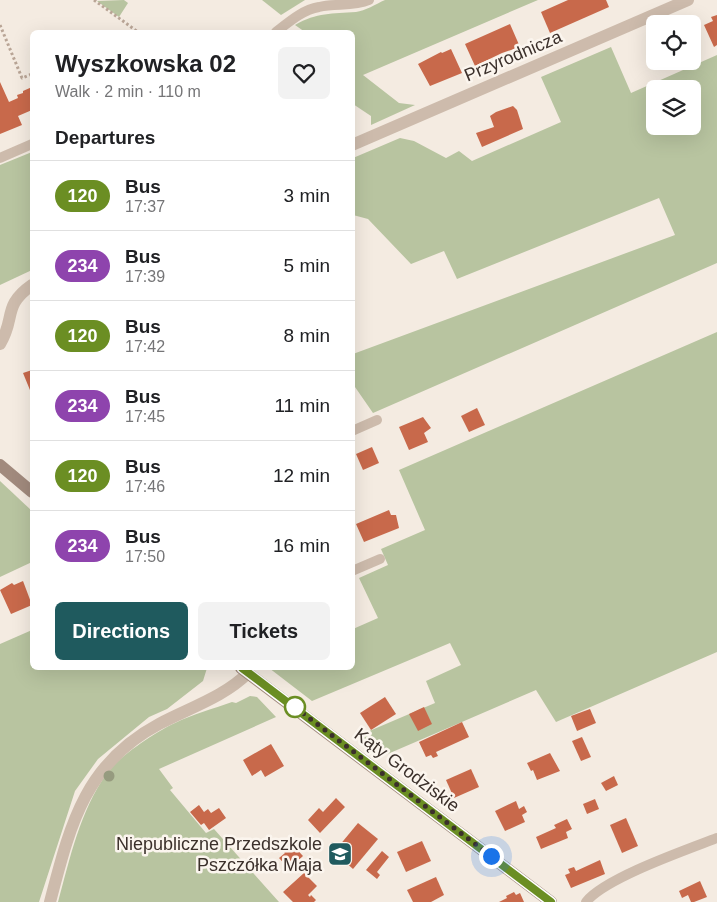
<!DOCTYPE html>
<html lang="en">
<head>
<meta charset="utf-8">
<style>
	:root { --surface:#fff; --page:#f2f2f2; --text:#202124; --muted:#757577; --line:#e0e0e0; --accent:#1f5a5e }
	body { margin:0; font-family:Arial,sans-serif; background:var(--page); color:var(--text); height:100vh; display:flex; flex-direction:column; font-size:19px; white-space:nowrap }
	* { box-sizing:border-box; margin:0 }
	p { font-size:16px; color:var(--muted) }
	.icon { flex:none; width:28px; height:28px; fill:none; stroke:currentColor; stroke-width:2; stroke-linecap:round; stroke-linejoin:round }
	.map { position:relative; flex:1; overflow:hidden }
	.side { position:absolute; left:30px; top:30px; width:325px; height:640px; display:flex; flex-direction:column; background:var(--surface); border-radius:8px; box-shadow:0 5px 20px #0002 }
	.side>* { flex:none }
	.badge { padding:0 10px; border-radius:16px; font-size:18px; line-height:32px }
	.buttons { position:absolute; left:646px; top:15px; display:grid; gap:10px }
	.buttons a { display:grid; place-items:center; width:55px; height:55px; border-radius:8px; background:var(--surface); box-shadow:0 5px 20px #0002; font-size:25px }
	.you { position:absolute; width:25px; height:25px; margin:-12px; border:4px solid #fff; border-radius:50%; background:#1a73e8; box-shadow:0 0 0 8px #1a73e833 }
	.map>.badge { position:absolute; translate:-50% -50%; box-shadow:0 0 0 2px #fff }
	h2 { padding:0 25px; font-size:19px; line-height:45px }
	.round { display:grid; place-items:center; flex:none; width:52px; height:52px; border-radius:8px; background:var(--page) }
	.head { display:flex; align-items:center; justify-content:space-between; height:85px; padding:0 25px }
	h1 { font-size:24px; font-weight:800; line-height:38px }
	.cta { display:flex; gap:10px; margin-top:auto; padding:10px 25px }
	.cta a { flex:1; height:58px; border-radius:8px; background:var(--accent); color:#fff; font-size:20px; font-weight:800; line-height:58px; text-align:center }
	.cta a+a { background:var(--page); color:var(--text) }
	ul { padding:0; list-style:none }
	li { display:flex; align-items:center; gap:15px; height:70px; padding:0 25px; border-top:1px solid var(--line) }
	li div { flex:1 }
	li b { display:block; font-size:19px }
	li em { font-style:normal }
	li .badge { min-width:55px; font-weight:700; text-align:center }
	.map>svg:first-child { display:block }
</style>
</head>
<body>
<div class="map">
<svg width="717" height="902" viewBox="0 0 717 902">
	<rect width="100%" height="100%" fill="#f4ebe1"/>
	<g fill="#b8c4a0" fill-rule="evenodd">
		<path d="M124,0L128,3L119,17L97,1Z"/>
		<path d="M262,0H305L281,15Z"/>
		<path d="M385,0H538L363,75L399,103L415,105L371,125V116L353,104L352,32H305L295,25C317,12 332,14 356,12C365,11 376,4 385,0Z"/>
		<path d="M611,47L631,93L717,55V263L373,413L355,387L353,388V354L675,235L659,198L457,279L444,251L411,264L368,219L353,215V158L400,138L414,141L446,158L459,151L472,161L561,122L541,77ZM655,89H692V126H655Z"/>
		<path d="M32,152V270L0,285V165Z"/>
		<path d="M717,332V652L556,722L536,690L383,756L360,735L435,703L426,681L461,665L450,643L312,701L269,668H352L353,629L378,618L359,578L388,565L381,549L425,530L399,470Z"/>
		<path d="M0,481L32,511V562L0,577Z"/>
		<path d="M32,630V668H207L203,681L167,709L149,717L98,759L75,791L39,902H0V644Z"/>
		<path d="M250,696L257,697L276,717L159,769L173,788L170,790L206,833L214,829L279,902H58C70,858 80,811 107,773C120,756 155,732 175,723C193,714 213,709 232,702L236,703Z"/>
	</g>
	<g fill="#c8694b">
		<path d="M568,0H606L609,7L550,33L541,12Z"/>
		<path d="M717,15V45L714,47L704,25L713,21L711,17Z"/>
		<path d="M510,24L520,47L502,53L475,66L465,44Z"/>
		<path d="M451,49L462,73L430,86L418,64L441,52L442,53Z"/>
		<path d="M655,52V61H680L666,67L665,64L656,68L650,54Z"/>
		<path d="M0,82L9,102L18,98L17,95L23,93V91L32,87V110L18,116L22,125L0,134Z"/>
		<path d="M513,106L517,110L523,129L482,147L476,133L494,127L490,116L496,112Z"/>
		<path d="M32,370V395L23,373Z"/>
		<path d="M477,408L485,425L469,432L461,416Z"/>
		<path d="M423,417L431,428L424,433L428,442L409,450L399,427Z"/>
		<path d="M372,447L379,463L363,470L356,454Z"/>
		<path d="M389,510L391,515H396L399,528L364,542L356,524Z"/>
		<path d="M23,581L32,605L11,614L0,590L12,583L14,585Z"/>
		<path d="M385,697L396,714L371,730L360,713Z"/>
		<path d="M424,707L432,724L418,731L409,714Z"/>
		<path d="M590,709L596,723L577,731L571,716Z"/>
		<path d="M462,722L469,737L436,752L438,756L433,758L431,755L426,757L419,742Z"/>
		<path d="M582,737L591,757L581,761L572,741Z"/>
		<path d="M271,744L284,766L265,777L261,770L252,776L243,760Z"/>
		<path d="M550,753L560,771L537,780L533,770L531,771L527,763Z"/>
		<path d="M471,769L479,787L454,798L446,780Z"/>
		<path d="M614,776L618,785L606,791L601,783Z"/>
		<path d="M336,798L345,807L320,833L308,820L319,808L323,812Z"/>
		<path d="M595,799L599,809L587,814L583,804Z"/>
		<path d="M516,801L519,809L524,806L527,812L522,815L525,822L505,831L495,811Z"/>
		<path d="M199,805L204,812L208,809L211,813L219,808L226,818L209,830L204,823L201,825L190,812Z"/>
		<path d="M626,818L638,846L622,853L610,825Z"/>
		<path d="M567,819L572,829L566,832L568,838L541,849L536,837L556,828L554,825Z"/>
		<path d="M358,823L378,839L353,869L334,852Z"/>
		<path d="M287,839L303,856L289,869L279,858L285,853L279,846Z"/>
		<path d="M422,841L431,861L406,872L397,852Z"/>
		<path d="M382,851L389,857L377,872L380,875L377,879L366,870Z"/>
		<path d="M600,860L605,874L571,888L565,875L570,873L568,869L574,867L576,871Z"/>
		<path d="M304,873L317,886L308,895L310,897L311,895L316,900L314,902H293L283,892Z"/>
		<path d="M436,877L444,895L431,902H413L407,890Z"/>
		<path d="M700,881L707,897L694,902H691L688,895L682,898L679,891Z"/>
		<path d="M514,892L516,895L520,893L524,902H499L507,898L506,896Z"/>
	</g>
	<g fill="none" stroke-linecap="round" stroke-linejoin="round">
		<g stroke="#b9a596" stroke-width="3" stroke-dasharray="2.5 2.5" stroke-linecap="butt">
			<path d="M94,0L138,32"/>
			<path d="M0,25L22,78L32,74"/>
		</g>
		<g stroke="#cdbbac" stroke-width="10">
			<path d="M276,32C289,22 302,10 319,7C336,3 353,7 369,0"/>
			<path d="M0,158L32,144"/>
			<path d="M352,431L377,420"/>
			<path d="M352,571L380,559"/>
			<path d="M586,902C605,878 686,850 717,838"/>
		</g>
		<g stroke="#cdbbac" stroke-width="12">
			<path d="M352,145L688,0"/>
			<path d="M0,344C16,318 2,306 32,285"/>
			<path d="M50,902C70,826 84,764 159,724C189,708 224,697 248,673"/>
		</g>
		<g stroke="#a18a7d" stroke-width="12">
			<path d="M0,465L32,492"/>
			<path d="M241,668L551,902"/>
		</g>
	</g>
	<circle fill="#969b7f" cx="109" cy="776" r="5.5"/>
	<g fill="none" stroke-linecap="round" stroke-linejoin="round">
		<defs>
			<path id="line" d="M242,668L551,902"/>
		</defs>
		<use href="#line" stroke="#fff" stroke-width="11"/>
		<use href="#line" stroke="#6b8e23" stroke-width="8"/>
		<path stroke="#3b302b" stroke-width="5" stroke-dasharray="0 9" d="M295,707L292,705L491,856"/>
	</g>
	<defs>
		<symbol id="school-square" viewBox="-11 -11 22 22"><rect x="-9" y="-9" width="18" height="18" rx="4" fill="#1f5a5e" stroke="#fbf5ee"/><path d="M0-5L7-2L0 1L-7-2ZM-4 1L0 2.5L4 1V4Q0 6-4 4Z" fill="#fff"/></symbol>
	</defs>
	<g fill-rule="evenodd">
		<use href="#school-square" x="326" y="840" width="28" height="28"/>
	</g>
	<circle fill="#fff" stroke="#6b8e23" stroke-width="2.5" cx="295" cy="707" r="10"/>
	<g text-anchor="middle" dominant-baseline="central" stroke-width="5" stroke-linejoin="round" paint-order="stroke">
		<g font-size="18" fill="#3b302b" stroke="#fbf5ee">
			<text transform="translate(513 56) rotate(-23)">Przyrodnicza</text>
			<text transform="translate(407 770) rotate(37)">Kąty Grodziskie</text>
		</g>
		<g font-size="18" fill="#3b302b" stroke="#fbf5ee" text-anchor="end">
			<text x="322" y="844">Niepubliczne Przedszkole<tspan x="322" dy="21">Pszczółka Maja</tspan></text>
		</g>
	</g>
</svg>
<div class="buttons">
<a><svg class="icon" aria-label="locate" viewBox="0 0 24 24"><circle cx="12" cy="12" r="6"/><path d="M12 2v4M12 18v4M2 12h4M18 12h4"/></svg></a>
<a><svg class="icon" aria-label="layers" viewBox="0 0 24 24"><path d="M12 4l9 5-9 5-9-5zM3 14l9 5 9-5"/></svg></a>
</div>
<div class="you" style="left:491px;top:856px"></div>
<section class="side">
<div class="head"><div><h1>Wyszkowska 02</h1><p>Walk · 2 min · 110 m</p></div><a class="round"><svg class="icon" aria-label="heart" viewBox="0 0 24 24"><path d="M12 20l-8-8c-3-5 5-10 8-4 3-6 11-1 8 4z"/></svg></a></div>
<h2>Departures</h2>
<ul>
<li><span class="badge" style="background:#6b8e23;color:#fff">120</span><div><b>Bus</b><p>17:37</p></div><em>3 min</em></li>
<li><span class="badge" style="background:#8e44ad;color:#fff">234</span><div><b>Bus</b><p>17:39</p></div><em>5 min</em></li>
<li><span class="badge" style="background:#6b8e23;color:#fff">120</span><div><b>Bus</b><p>17:42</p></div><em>8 min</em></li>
<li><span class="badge" style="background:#8e44ad;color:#fff">234</span><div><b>Bus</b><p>17:45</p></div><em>11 min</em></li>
<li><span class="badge" style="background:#6b8e23;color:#fff">120</span><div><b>Bus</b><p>17:46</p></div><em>12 min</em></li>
<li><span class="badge" style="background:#8e44ad;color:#fff">234</span><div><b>Bus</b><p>17:50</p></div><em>16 min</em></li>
</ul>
<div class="cta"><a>Directions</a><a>Tickets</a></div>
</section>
</div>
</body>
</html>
